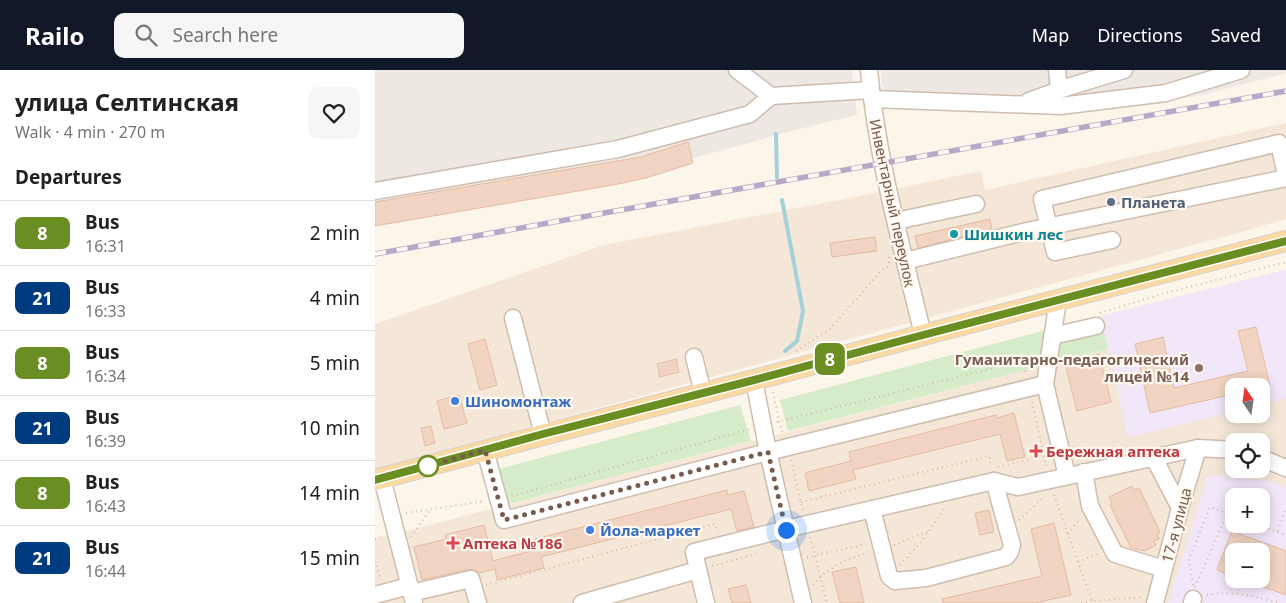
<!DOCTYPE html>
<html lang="en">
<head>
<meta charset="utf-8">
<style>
	:root { --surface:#fff; --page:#f6f6f6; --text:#222; --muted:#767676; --line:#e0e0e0; --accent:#111827 }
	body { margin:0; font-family:"Noto Sans",sans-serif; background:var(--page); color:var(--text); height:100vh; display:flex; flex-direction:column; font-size:19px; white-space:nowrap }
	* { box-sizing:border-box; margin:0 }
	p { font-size:16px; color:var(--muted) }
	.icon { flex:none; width:28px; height:28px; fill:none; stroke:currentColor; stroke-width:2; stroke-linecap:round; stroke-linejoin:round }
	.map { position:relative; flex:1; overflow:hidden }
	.side { display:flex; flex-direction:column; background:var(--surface); width:375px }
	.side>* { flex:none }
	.badge { padding:0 10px; border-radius:8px; font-size:18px; line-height:32px }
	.needle { width:32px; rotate:347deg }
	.fabs { position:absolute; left:850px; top:308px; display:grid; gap:10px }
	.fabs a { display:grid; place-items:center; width:45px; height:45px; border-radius:10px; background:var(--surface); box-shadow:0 2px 12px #0003; font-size:25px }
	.you { position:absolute; width:25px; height:25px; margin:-12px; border:4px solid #fff; border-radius:50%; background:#1a73e8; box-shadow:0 0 0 8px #1a73e833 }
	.map>.badge { position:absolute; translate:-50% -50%; box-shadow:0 0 0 2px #fff }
	h2 { padding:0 15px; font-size:19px; line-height:45px }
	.round { display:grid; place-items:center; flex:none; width:52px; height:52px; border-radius:10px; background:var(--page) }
	.headline { display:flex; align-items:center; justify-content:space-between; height:85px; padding:0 15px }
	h1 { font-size:24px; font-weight:700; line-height:38px }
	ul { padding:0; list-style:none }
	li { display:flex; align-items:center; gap:15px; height:65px; padding:0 15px; border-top:1px solid var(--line) }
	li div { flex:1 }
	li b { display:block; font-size:19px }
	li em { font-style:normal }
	li .badge { min-width:55px; font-weight:700; text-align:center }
	header { display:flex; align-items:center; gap:30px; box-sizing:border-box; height:70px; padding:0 25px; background:var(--accent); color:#fff }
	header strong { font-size:24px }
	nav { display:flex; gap:28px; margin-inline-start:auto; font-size:18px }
	.search { width:350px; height:45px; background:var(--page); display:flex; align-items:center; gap:12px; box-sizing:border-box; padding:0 18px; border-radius:10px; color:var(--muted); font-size:19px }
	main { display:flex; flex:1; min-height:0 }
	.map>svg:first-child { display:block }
</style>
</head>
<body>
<header>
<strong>Railo</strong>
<div class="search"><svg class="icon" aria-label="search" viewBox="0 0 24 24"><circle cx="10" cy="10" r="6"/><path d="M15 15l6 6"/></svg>Search here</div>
<nav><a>Map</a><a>Directions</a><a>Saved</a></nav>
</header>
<main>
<section class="side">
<div class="headline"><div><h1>улица Селтинская</h1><p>Walk · 4 min · 270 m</p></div><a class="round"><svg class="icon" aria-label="heart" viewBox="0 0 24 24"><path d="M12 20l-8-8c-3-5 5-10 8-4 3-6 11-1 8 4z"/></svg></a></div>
<h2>Departures</h2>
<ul>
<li><span class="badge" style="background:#6b8e23;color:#fff">8</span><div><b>Bus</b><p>16:31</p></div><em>2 min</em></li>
<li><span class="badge" style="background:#003b80;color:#fff">21</span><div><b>Bus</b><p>16:33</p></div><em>4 min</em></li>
<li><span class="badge" style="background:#6b8e23;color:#fff">8</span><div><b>Bus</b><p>16:34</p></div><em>5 min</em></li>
<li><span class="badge" style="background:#003b80;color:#fff">21</span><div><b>Bus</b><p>16:39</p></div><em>10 min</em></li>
<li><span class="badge" style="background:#6b8e23;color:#fff">8</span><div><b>Bus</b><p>16:43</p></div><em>14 min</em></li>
<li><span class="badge" style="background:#003b80;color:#fff">21</span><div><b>Bus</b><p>16:44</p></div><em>15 min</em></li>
</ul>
</section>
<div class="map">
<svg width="911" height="533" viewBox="0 0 911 533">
	<rect width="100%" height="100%" fill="#fcf5ea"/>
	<g fill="#f4e7d8" fill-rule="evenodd">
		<path d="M911,53V149L877,159L0,399V254L229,175L495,124L606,101L610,120Z"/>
		<path d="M911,200V533H0V469L732,279L725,246ZM859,316H886V344H859ZM859,371H886V399H859ZM859,426H886V454H859ZM859,481H886V509H859Z"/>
	</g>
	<g fill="#eee8e3">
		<path d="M0,0H477L482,45L428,58L253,106L0,152Z"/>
		<path d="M506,0H911V3L823,26L687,45L509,38Z"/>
	</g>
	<g fill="#f2e6f9" fill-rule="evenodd">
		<path d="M911,200V327L904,331L886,335V316H859V342L753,367L725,246Z"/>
		<path d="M833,405L894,411L911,418V533H793ZM859,426H886V454H859ZM859,481H886V509H859Z"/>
	</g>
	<g fill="#d6ebc8">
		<path d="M725,246L733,279L413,361L405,330Z"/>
		<path d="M365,335L376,371L134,434L124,399Z"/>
	</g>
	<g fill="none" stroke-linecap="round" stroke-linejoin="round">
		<g stroke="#a4d0d8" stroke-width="4">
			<path d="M401,64L402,107"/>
			<path d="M407,130L428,241L422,271L410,281"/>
		</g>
	</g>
	<g fill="#f1d5c2" stroke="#e4bba2">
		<path d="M313,72L318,93L271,108L238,115L0,156V132L266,87Z"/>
		<path d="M615,149L617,159L543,178L540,166Z"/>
		<path d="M500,167L502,181L457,187L455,173Z"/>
		<path d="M881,257L895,316H859V324L775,343L760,274L788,267L799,318L873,301L863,261Z"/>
		<path d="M110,269L122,315L105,320L93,274Z"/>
		<path d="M724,284L736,332L702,341L690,293Z"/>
		<path d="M301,289L304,302L285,307L282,294Z"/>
		<path d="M84,325L92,353L69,359L62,331Z"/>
		<path d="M639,343L650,387L632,391L625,364L478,400L481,409L434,421L430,403L476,391L474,382L621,345L622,348Z"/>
		<path d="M56,356L60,373L50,376L46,358Z"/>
		<path d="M757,416L759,420L764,418L785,462L782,464L784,469L779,471L781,475L770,481L756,478L735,435L737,433L734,427Z"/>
		<path d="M352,420L353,425L369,421L379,457L362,461L356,439L166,487L169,498L122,510L120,499L104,503L99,500L94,499L47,510L39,477L71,469L70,465L109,455L118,491L163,479L160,469Z"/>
		<path d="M614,440L619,462L605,465L600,443Z"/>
		<path d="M679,453L696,525L660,533H568L567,529L667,506L656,459Z"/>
		<path d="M858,458H859V462L911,481V525L886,516V481H859V506L842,500Z"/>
		<path d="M481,497L489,533H465L457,502Z"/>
		<path d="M371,515L376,533H357L353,519Z"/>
	</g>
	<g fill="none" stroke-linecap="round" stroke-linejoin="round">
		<defs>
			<g id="minor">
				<path d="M362,0L396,26L496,20"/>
				<path d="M494,0C502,90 527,177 548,265"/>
				<path d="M682,0L684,20"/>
				<path d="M497,29L685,36L791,23L866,0"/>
				<path d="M654,31L693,17L749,0"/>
				<path d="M0,121L243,79L375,44L396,26"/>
				<path d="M521,151L601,134"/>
				<path d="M737,170L680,182L667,129L904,73L911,105"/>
				<path d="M530,191L652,161L911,108"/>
				<path d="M138,248L168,365"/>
				<path d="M677,266L721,256"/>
				<path d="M319,287L328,323"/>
				<path d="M379,310L393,382L428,533"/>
				<path d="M670,314L683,230"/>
				<path d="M110,380L129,450L393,382L670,314L692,406"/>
				<path d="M779,388L805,438"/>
				<path d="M886,388L911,398"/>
				<path d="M709,402L715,436L740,484L789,499"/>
				<path d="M7,408L39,533"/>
				<path d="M497,439L514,506L520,511L551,508L631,487L635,482L637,475L619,411"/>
				<path d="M36,523L96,509L103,533"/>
				<path d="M0,525L34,516"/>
				<path d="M207,533L323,500"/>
				<path d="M331,533L319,482L411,459L619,411L643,417L823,378L859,380"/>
				<path d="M780,533L805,438L823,378"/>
				<path d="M817,533L818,529"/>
			</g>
			<path id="major" d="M0,410L168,365L379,310L548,265L911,171"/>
		</defs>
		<use href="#minor" stroke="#cfbdaf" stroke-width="19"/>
		<use href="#major" stroke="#d9d1cd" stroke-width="22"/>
		<g stroke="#d7b8a4" stroke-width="2" stroke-dasharray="1 4" stroke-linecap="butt">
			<path d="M514,187V197"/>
			<path d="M725,243L791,223L911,192"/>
			<path d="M421,281L455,259L509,198L517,196"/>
			<path d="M648,291L651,303"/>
			<path d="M398,322L404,351L408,364"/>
			<path d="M657,332L671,396"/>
			<path d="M402,352L659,288"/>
			<path d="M416,390L428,441"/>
			<path d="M623,397L667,386"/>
			<path d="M679,425L717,531L767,527"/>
			<path d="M137,426L376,359"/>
			<path d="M426,432L614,386L616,397"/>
			<path d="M31,443L110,431"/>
			<path d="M644,450L670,426"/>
			<path d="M879,454L911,465"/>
			<path d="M903,461L911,437"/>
			<path d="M693,464L705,448"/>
			<path d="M36,467L55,440"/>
			<path d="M435,467L452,533"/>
			<path d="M0,469L7,467"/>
			<path d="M519,475L554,461"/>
			<path d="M432,487L491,474"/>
			<path d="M0,491L6,510"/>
			<path d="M703,492L725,483"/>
			<path d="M525,495L546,472L570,438"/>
			<path d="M337,496L380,484L381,481"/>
			<path d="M111,515L340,454L343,462"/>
			<path d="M438,515C454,497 470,489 493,483"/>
			<path d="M818,515L814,489L835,437L859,446"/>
			<path d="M820,517L852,444"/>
			<path d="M832,525C855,520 882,526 903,533"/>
			<path d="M706,533L717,531"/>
		</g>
		<use href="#minor" stroke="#fff" stroke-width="16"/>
		<use href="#major" stroke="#f9daa4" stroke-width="20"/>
		<defs>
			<path id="rail" d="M0,184L911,21"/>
		</defs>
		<use href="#rail" stroke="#b8a7c7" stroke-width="5.5"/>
		<use href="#rail" stroke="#fff9f1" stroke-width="4" stroke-dasharray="11" stroke-linecap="butt"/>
	</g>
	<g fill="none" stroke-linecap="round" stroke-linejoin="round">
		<defs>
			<path id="line" d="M0,410L168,364L379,310L548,265L911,171"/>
		</defs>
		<use href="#line" stroke="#fff" stroke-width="11"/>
		<use href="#line" stroke="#6b8e23" stroke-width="8"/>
		<path stroke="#775c4d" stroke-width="5" stroke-dasharray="0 9" d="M53,396L110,380L129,450L393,382L411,460"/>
	</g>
	<circle fill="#5c6f8a" stroke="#fff9f1" stroke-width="2" cx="736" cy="132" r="5"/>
	<circle fill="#0f9aa8" stroke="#fff9f1" stroke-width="2" cx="579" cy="164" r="5"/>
	<circle fill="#8d6e63" stroke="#fff9f1" stroke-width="2" cx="824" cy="298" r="5"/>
	<g fill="#3f7fe0" stroke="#fff9f1" stroke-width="2">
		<circle cx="80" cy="331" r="5"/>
		<circle cx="215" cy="460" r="5"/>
	</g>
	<g fill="#e0444e" stroke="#fff9f1" stroke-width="2">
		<path d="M658.5 373.5h5v5h5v5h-5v5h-5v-5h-5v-5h5z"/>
		<path d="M75.5 465.5h5v5h5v5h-5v5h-5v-5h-5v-5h5z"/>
	</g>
	<circle fill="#fff" stroke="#6b8e23" stroke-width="2.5" cx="53" cy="396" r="10"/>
	<g text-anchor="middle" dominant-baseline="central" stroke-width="4.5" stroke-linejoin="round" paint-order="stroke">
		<g font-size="15" font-weight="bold" fill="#4e5e75" stroke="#fff9f1" text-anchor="start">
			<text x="746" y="132">Планета</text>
		</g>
		<g font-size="15" fill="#775c4d" stroke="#fff9f1">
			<text transform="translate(518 133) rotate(78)">Инвентарный переулок</text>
			<text transform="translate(801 455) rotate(-75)">17-я улица</text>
		</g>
		<g font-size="15" font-weight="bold" fill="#0d838f" stroke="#fff9f1" text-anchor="start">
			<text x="589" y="164">Шишкин лес</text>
		</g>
		<g font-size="15" font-weight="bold" fill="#785e54" stroke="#fff9f1" text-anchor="end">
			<text x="814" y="289">Гуманитарно-педагогический<tspan x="814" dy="17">лицей №14</tspan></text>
		</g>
		<g font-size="15" font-weight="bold" fill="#366cbe" stroke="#fff9f1" text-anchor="start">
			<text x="90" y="331">Шиномонтаж</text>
			<text x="225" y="460">Йола-маркет</text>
		</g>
		<g font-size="15" font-weight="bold" fill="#be3a42" stroke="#fff9f1" text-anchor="start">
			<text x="671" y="381">Бережная аптека</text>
			<text x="88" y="473">Аптека №186</text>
		</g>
	</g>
</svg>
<div class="fabs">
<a><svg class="needle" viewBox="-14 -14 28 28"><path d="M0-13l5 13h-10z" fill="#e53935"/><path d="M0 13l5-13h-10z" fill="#767676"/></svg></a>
<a><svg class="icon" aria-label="locate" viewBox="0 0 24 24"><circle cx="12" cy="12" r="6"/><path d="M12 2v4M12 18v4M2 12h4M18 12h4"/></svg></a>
<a>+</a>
<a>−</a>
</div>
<div class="you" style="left:411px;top:460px"></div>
<b class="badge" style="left:455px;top:289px;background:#6b8e23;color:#fff">8</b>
</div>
</main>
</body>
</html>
